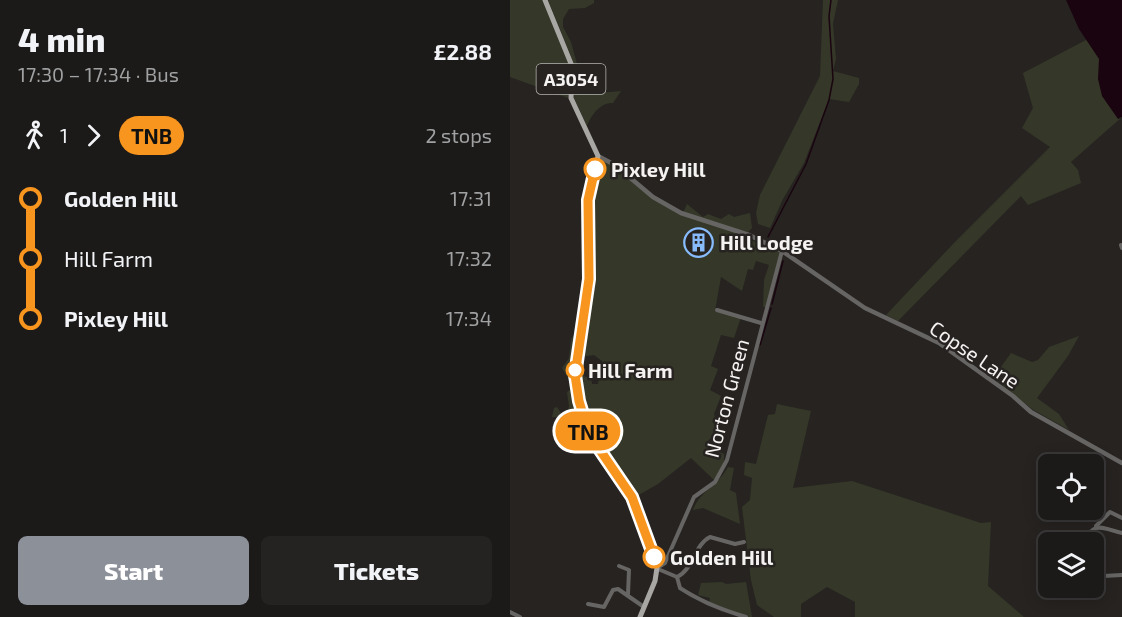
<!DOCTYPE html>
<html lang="en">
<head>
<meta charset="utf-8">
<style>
	:root { --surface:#1c1a19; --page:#252322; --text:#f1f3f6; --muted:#a0a1a2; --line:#3a3838; --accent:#8c9099 }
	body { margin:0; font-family:"Exo 2",sans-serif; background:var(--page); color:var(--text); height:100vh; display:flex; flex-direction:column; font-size:22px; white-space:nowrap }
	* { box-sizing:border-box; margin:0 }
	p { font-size:20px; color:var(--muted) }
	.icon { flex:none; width:33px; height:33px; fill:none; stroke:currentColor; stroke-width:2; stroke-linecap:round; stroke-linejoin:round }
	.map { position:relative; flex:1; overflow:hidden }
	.sheet { display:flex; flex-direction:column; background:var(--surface); width:510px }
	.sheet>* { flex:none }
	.badge { padding:0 12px; border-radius:20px; font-size:21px; line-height:39px }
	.tools { position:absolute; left:528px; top:454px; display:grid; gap:12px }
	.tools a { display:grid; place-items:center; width:66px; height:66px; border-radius:9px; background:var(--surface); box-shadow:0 3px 15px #0003,0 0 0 2px var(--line); font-size:30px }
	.map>.badge { position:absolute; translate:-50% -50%; box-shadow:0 0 0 3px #fff }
	.legs { display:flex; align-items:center; gap:9px; height:66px; padding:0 18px; font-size:20px }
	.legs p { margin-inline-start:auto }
	.summary { display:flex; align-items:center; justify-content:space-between; height:102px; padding:0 18px }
	h1 { font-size:33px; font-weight:800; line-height:45px }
	.button { display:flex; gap:12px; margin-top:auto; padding:12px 18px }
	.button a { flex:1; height:69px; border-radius:9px; background:var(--accent); color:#fff; font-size:24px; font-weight:800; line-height:69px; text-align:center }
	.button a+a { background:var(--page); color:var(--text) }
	ul { padding:0 18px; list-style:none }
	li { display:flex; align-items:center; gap:21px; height:60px; font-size:22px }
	li i { display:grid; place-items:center; width:9px; height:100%; margin:0 8px; background:currentColor }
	li i::after { content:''; width:15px; height:15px; margin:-8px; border:4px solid; border-radius:50%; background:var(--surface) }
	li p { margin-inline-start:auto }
	li:first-child i { background:linear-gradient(#0000 50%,currentColor 0) }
	li:last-child i { background:linear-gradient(currentColor 50%,#0000 0) }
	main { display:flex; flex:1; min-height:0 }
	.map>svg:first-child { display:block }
</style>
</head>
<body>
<main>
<section class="sheet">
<div class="summary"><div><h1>4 min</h1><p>17:30 – 17:34 · Bus</p></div><b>£2.88</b></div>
<div class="legs"><svg class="icon" aria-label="walk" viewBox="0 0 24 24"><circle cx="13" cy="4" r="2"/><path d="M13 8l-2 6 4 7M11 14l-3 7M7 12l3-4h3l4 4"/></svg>1<svg class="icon" aria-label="forward" viewBox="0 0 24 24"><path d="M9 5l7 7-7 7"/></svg><b class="badge" style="background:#f7951e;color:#111">TNB</b><p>2 stops</p></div>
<ul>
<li><i style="color:#f7951e"></i><b>Golden Hill</b><p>17:31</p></li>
<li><i style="color:#f7951e"></i><span>Hill Farm</span><p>17:32</p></li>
<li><i style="color:#f7951e"></i><b>Pixley Hill</b><p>17:34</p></li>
</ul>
<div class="button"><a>Start</a><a>Tickets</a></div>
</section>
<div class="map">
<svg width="612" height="617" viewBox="0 0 612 617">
	<rect width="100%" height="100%" fill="#262321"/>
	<g fill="#353828" fill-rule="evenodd">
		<path d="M0,0H33L60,66L58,98L0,77Z"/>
		<path d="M38,0H84V3L75,8L59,9L53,19V27L61,42L71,79L84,83L88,93L111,91L103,103C91,102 81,115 77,126L64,98L65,66Z"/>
		<path d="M313,0H328L323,24L326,59L323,71L349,78V84L339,102L319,99L294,163L273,199L260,228L248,224L246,213L250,195L310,76Z"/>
		<path d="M576,40L584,43L612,117L561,162L568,170L571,183L518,205L511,196L388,321L376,315L443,244L540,147L512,128L523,108L513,73Z"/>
		<path d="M94,160L172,215L177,204L193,217L198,214L211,219L219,214L224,217L240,213L242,228L238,232L229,230L227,234L271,253L256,307H253L254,280L259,265L246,261L243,270L238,269L232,291L211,277L205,311L231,317L224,338L211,335L201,366L208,369L200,390L211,396L204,414L209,430L195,444L214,454C215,465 210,472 204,480L181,458L148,484L125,497L77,422L68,384L59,380L52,368L59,358L61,339L68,330L66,348H69L80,281V199L89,162ZM84,355L92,361L88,384H82L81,376L75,377L71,369V357Z"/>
		<path d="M569,336L558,356L527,398L549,414L559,430L522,409L483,378L501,353L522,362L528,360L539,347Z"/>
		<path d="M65,386L71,417H42L44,408L47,407L51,413L57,415L59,406L57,392Z"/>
		<path d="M267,404L301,411L283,488L342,481L471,523L481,522L478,586L514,617H345V602L317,587L291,604V617H264L247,605L241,580L232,507L240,500L242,478L234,475L235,462L246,464L258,415L265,414Z"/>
		<path d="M218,467L224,468L220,490L226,493L230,524L193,508L183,510C190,491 207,487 218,467Z"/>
		<path d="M212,582L216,584L236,582L242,617H232V614L199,603L200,598L188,595L191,583Z"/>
	</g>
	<path fill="#19040f" d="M556,0H612V117L608,119L592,96L588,79L589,59L569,29Z"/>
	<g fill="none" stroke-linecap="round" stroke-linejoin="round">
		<g stroke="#19040f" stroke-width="1.5">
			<path d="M258,237L296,164L319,100L323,79L319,16L321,0"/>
			<path d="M262,304L273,261"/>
			<path d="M250,345L261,308"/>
		</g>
		<g stroke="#666564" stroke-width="4">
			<path d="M611,245L612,248"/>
			<path d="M207,310L251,323"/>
			<path d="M586,526L600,512L612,518"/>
			<path d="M571,543C588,520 589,528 612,533"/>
			<path d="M109,566L119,570L118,594"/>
			<path d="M147,568L155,563L184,497L205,482L217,460L272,251"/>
			<path d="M148,569L167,577"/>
			<path d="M584,573L593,576L612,575"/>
			<path d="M167,577C184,569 184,545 200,537L225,544L234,542"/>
			<path d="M167,577L170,588C191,602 212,610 236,617"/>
			<path d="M78,604L94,607L103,590L108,589L134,607"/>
			<path d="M0,612L10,617"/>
		</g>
		<path stroke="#666564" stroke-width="4.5" d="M88,156L105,165L143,197L171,213L239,235L272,251L355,308L429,343L503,396L521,412L612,463"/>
		<path stroke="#a9a7a4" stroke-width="5" d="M35,0L62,66L61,98L88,156L78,200L79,279L65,375L69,401L79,434L122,497L147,568L145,581L130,617"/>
	</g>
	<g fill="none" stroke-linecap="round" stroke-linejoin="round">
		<defs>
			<path id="line-1" d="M85,169L78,200L79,279L65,375L69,401L79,434L122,497L144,557"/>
		</defs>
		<use href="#line-1" stroke="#fff" stroke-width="14"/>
		<use href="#line-1" stroke="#f7951e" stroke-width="9"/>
	</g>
	<defs>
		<symbol id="building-ring" viewBox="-11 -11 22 22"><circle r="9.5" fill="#262321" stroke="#87bbfb" stroke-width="1.5"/><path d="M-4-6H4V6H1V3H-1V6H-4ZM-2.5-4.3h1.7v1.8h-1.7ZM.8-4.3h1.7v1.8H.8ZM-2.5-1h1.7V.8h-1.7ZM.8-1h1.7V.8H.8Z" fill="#87bbfb"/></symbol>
	</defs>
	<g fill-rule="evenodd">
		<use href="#building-ring" x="172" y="226" width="33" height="33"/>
	</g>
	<g fill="#fff" stroke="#f7951e" stroke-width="3">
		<circle cx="85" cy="169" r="10"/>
		<circle cx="65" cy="370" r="8"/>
		<circle cx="144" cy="557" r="10"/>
	</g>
	<g text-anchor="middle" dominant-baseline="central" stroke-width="5" stroke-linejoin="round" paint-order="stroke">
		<rect fill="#262321" stroke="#b7b5b3" stroke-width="1.5" x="26.5" y="64" width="69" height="30" rx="4.5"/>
		<g font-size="18" font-weight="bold" fill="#f5f3f2">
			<text x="61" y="79">A3054</text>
		</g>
		<g font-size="20" font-weight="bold" fill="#f5f3f2" stroke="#262321" text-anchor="start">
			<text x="101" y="169">Pixley Hill</text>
			<text x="78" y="370">Hill Farm</text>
			<text x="160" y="557">Golden Hill</text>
		</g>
		<g font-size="20" font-weight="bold" fill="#f5f3f2" stroke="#262321" text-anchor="start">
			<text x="210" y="242">Hill Lodge</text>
		</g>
		<g font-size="20" fill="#f5f3f2" stroke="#262321">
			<text transform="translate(465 354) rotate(34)">Copse Lane</text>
			<text transform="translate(216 398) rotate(-75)">Norton Green</text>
		</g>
	</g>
</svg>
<div class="tools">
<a><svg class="icon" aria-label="locate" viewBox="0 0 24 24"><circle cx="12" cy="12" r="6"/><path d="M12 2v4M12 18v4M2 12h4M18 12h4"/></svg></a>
<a><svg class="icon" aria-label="layers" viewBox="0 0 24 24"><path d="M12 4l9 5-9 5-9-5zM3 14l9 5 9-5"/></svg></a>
</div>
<b class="badge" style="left:78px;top:431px;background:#f7951e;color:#111">TNB</b>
</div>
</main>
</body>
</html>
